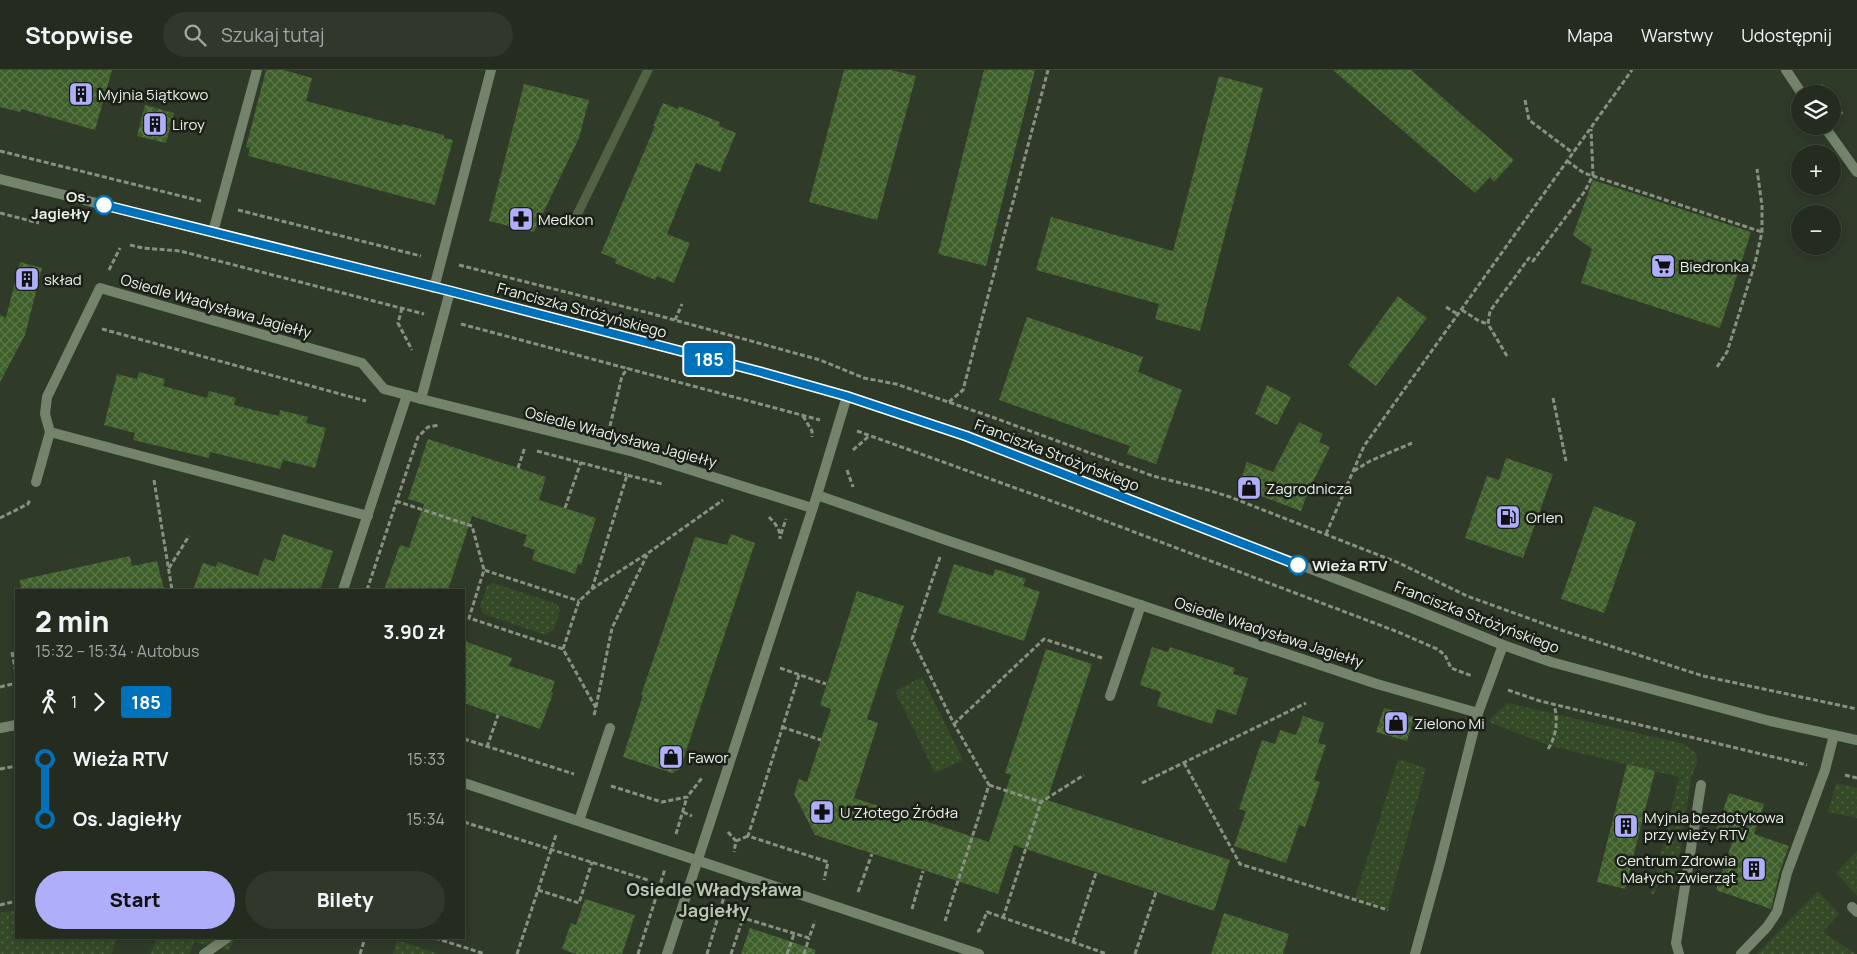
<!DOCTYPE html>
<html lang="pl">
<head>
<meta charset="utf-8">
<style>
	:root { --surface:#242c1f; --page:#30382c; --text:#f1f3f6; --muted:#a3a7a4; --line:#41483d; --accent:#afaefa }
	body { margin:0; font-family:Manrope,sans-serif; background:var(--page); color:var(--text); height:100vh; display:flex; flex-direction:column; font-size:19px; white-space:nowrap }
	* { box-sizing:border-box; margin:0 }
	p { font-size:16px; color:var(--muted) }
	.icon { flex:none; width:28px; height:28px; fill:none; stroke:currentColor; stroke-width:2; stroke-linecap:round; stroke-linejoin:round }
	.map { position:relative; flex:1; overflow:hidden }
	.side { position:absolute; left:15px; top:519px; width:450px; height:350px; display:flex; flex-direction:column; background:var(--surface); border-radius:0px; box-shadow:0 2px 8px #0003,0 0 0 1px var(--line) }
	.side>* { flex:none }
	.badge { padding:0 10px; border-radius:4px; font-size:18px; line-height:32px }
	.controls { position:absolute; left:1791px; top:15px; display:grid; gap:10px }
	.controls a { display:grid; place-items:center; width:50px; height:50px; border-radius:50%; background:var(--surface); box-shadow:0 2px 8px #0003,0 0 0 1px var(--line); font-size:25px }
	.map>.badge { position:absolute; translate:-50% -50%; box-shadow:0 0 0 2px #fff }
	.legs { display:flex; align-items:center; gap:8px; height:55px; padding:0 20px; font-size:16px }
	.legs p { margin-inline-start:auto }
	.headline { display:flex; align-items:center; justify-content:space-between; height:85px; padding:0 20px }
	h1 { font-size:28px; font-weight:800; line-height:38px }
	.button { display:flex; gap:10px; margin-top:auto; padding:10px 20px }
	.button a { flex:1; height:58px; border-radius:30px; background:var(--accent); color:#111; font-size:20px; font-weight:800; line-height:58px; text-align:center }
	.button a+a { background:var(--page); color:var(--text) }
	ul { padding:0 20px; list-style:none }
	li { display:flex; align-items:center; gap:18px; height:60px; font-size:19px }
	li i { display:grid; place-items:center; width:8px; height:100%; margin:0 6px; background:currentColor }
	li i::after { content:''; width:12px; height:12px; margin:-6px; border:4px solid; border-radius:50%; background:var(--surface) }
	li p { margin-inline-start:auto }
	li:first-child i { background:linear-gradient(#0000 50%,currentColor 0) }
	li:last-child i { background:linear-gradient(currentColor 50%,#0000 0) }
	header { display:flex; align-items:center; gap:30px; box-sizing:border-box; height:70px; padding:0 25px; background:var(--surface); border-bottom:1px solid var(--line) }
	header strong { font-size:24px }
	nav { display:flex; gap:28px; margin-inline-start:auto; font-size:18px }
	.search { width:350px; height:45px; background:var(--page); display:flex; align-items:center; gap:12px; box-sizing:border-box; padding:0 18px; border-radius:28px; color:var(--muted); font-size:19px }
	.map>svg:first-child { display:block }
</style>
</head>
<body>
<header>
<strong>Stopwise</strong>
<div class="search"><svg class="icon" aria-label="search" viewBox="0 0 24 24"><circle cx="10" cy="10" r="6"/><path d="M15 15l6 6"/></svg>Szukaj tutaj</div>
<nav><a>Mapa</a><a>Warstwy</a><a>Udostępnij</a></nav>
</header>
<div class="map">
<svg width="1857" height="884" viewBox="0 0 1857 884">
	<defs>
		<pattern id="grass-dots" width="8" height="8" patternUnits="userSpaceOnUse" patternTransform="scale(1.25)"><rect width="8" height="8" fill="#344926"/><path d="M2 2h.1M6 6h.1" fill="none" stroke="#526446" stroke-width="1.8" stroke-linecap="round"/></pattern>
		<pattern id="building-cross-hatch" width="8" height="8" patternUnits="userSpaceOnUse" patternTransform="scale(1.25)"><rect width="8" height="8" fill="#3f5f2a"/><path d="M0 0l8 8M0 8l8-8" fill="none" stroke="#5b7649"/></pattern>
	</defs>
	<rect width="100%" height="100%" fill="#303a29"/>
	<g fill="url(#grass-dots)">
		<path d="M493,513L557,534L560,539L554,560L545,565L484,544L480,536L487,516Z"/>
		<path d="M922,607L963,690L935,703L895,621Z"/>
		<path d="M1508,633L1684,674L1696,683L1697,693L1691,708L1675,821L1668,813L1659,811L1654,825L1651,824L1679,707L1551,676L1491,653L1490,650L1494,645Z"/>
		<path d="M1398,689L1426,698L1388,838L1355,828Z"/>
		<path d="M1836,713L1857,718V748L1828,742Z"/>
		<path d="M1857,781V826L1836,803Z"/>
		<path d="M1818,821L1839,844L1823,862L1856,884H1757Z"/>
		<path d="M16,840V868H118L111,884H0V843Z"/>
		<path d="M157,868H234L229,881L194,872L190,884H150Z"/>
		<path d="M397,870L439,884H393Z"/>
	</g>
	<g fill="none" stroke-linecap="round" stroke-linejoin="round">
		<path stroke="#516245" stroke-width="9" d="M574,151L648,0"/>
	</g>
	<g fill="url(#building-cross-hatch)">
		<path d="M0,0H112L95,60L21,39L20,42L0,37Z"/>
		<path d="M266,0H283L312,8L306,31L401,56L402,54L444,65V68L453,70L435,135L248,86L250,78L246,77Z"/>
		<path d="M844,0H891L916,6L877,150L809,132Z"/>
		<path d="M984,0H1035L986,196L938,184Z"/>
		<path d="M1333,0H1411L1514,90L1494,112L1490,107L1475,123Z"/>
		<path d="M1219,6L1263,18L1200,261L1155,249L1159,234L1036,200L1051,147L1173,181Z"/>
		<path d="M524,14L589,30L579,68L534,162L489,151Z"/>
		<path d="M663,33L678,39L679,36L720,52L719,56L736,63L720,102L696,93L667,164L690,173L674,213L657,206L655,210L615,193L616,189L601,183L655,56H653Z"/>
		<path d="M145,35L174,43L166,73L137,66Z"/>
		<path d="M1593,110L1751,162L1720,258L1581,213L1592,179L1573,165Z"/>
		<path d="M20,192L42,198L25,265L0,312V245L6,248Z"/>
		<path d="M1398,226L1427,248L1376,316L1348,295Z"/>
		<path d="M1027,247L1143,287L1138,302L1182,320L1156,394L1127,384L1130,376L999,330Z"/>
		<path d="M139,302L165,309L163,316L207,328L209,321L236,328L234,335L279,346L280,340L308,347L306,353L326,358L315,398L283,390L280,399L210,382L209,388L133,370L135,363L104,355L117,304L137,309Z"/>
		<path d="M1267,315L1291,327L1277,355L1255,344Z"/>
		<path d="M1299,352L1323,364L1319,372L1330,377L1308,422L1301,441L1238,417L1247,392L1273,402Z"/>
		<path d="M428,369L546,407L539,430L596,448L581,495L578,494L575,504L532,490L535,480L523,476L527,465L472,446L448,520H384L400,475L409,478L424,434L408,429Z"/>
		<path d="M1506,388L1553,404L1523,488L1465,468L1487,406L1499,410Z"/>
		<path d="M1594,436L1636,452L1604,543L1561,529Z"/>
		<path d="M283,464L333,481L320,520H193L203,493L216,497L218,492L258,506L264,488L274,492Z"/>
		<path d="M731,464L755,473L680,699L672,703L623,687L643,625H641L695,467L727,475Z"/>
		<path d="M130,486L132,496L157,491L164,520H21L20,510Z"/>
		<path d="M954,494L993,506L995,499L1026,509L1023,516L1040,522L1024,571L938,543Z"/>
		<path d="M857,521L904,536L867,649L878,653L854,728L989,772L1011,705L1005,703L1046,579L1092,594L1047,730L1230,790L1214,841L1014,775L998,824L815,765L794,724L799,709L807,712L831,639L820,635Z"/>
		<path d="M464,571L512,588L509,596L555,611L551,622L553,623L540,659L464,633Z"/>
		<path d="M1152,577L1168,582L1170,577L1235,598L1233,604L1248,608L1236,645L1217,639L1212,654L1157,636L1161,622L1140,615Z"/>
		<path d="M1384,638L1414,647L1407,671L1376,662Z"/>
		<path d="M1303,646L1324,653L1318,673L1326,675L1314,710L1320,712L1305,757L1299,755L1286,793L1234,776L1246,741L1239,739L1262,670L1275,674L1280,660L1296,665Z"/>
		<path d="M1627,694L1655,701L1625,819L1597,812Z"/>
		<path d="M1729,723L1764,734L1754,764L1789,776L1780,801L1771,839L1716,820L1733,770L1715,764Z"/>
		<path d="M585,829L635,845L622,884H576L562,879L571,853L576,855Z"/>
		<path d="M1224,843L1289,864L1283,884H1211Z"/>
		<path d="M750,858L816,880L815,884H741Z"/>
	</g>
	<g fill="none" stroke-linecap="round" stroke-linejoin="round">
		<g stroke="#889082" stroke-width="3" stroke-dasharray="5 2.5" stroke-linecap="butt">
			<path d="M1821,15L1828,24"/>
			<path d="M1525,30L1529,50L1573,83"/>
			<path d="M1832,30L1842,44"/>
			<path d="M0,81L201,131"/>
			<path d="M1567,91L1584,103L1762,162"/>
			<path d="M238,140L421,186"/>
			<path d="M0,143L39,153"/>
			<path d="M130,175L143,178L180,181L424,244"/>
			<path d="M459,195L649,243L820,290L864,308L896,314L992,347L1153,406L1208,420L1230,427L1399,493L1467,526L1561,560L1703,606L1857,639"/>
			<path d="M109,200L120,178"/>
			<path d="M1446,237L1459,245"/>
			<path d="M402,238L398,253L412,280"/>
			<path d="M1462,240L1479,251L1488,254"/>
			<path d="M675,250L682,234"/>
			<path d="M461,254L820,350"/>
			<path d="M102,259L366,331"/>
			<path d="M1507,286L1488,254L1490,241L1529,188L1533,191L1585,121L1593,105L1591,59"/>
			<path d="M1717,297L1727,282L1755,193L1762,162V136L1757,99"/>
			<path d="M1553,328L1566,391"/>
			<path d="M949,332L963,320L1048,0"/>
			<path d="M803,346L812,361V367"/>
			<path d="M610,356L622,306L628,298"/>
			<path d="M857,361L1071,438L1398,562L1437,579L1445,585L1451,598L1472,606"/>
			<path d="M853,380L869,366"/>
			<path d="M537,381L627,405"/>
			<path d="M518,398L525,377"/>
			<path d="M847,400L853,417"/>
			<path d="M1354,401L1370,391L1412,373"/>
			<path d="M154,410L172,520"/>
			<path d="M396,431L472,456L484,500"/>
			<path d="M565,438L581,392"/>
			<path d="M769,447C775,453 781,460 780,469"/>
			<path d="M0,448L28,434L30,429"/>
			<path d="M781,464L786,449"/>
			<path d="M1326,464L1364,376L1632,0"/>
			<path d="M940,487L912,569L954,654L989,715L945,851"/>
			<path d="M169,498L189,466"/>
			<path d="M592,519L627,405L662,414"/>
			<path d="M367,520L418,367L428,357L439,355"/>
			<path d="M563,579L469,548L484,500L579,531"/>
			<path d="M12,582L16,603"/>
			<path d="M780,598L826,614"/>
			<path d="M799,605L748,766L828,792L824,810"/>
			<path d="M0,617L16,613"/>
			<path d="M1508,620L1540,631L1807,695"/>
			<path d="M596,637L612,558L647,485"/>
			<path d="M594,645L596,638L563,579L579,531L592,519L648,483L723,430"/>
			<path d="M954,654L1044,569L1102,588"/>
			<path d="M782,657L821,670"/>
			<path d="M464,669L574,704"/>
			<path d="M487,677L498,645"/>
			<path d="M1548,679C1557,665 1558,650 1554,634"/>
			<path d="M1184,693L1240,794L1388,840"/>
			<path d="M0,699L16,696"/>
			<path d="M1845,705L1857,708"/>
			<path d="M1142,713L1306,633"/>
			<path d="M989,715L1041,732L1084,705"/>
			<path d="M611,716L662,732L687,727L702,708"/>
			<path d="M683,742L692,746"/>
			<path d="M464,752L648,810L660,821L667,824"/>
			<path d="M728,762L736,771L734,782"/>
			<path d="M676,764L687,727"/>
			<path d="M736,771L748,766"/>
			<path d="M538,820L579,833L592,792"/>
			<path d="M858,822L872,784"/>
			<path d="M0,835L16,831"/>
			<path d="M704,836L809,868L815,851"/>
			<path d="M912,839L923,801"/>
			<path d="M1003,848L1041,732"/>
			<path d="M977,861H979L987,842L1107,884"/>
			<path d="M435,868L485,884"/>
			<path d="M1073,872L1096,803"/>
			<path d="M360,884L365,868"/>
			<path d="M517,884L556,765"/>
			<path d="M638,884L665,799"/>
			<path d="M707,884L726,820"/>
			<path d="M731,884L743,848"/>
			<path d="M787,884L794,864"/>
			<path d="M804,884L809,868"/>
			<path d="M1135,884L1156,822"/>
		</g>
		<g stroke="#74836b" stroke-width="10">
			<path d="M213,162L257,0"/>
			<path d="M434,218L491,0"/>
			<path d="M1110,626L1141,535"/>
			<path d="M1852,837L1857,842"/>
			<path d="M204,884L227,868"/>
			<path d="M1679,884L1676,873L1701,715"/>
			<path d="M1741,884L1767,857L1777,842L1787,803L1825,700L1834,665"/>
		</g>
		<g stroke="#74836b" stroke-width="10">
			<path d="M421,329L634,382L812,438"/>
			<path d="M36,412L50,362"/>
			<path d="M817,425L946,470L1377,614L1478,643"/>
			<path d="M368,446L50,362L45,344L47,327L100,218L362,293L384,319L407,325"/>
			<path d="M343,520L407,325L421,329L450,221"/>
			<path d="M0,658L16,655"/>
			<path d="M464,713L979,884"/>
			<path d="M579,751L610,658"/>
			<path d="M667,884L817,425L847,326"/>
			<path d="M1415,884L1440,793L1478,643L1503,575"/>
		</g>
		<g stroke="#74836b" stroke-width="10">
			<path d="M1786,0L1802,24"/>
			<path d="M1824,56L1857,102"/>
			<path d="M0,109L450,221L761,302L847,326L966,366L1412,538L1503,575L1551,592L1770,651L1857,670"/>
		</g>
	</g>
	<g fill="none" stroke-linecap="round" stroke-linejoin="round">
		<defs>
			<path id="line-1" d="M104,135L450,221L761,302L846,326L966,366L1298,495"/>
		</defs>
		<use href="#line-1" stroke="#fff" stroke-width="11"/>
		<use href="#line-1" stroke="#0072bc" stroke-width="8"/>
	</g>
	<defs>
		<symbol id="building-square" viewBox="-11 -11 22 22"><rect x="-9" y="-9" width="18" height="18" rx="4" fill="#afaefa" stroke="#1b2018"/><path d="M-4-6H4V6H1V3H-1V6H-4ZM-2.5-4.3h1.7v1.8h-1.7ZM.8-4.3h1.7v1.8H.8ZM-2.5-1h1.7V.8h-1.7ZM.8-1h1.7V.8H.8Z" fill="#111"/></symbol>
		<symbol id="pharmacy-square" viewBox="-11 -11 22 22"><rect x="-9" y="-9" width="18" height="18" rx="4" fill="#afaefa" stroke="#1b2018"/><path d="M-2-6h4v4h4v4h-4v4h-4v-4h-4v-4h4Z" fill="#111"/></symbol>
		<symbol id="supermarket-square" viewBox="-11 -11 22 22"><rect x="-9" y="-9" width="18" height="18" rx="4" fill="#afaefa" stroke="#1b2018"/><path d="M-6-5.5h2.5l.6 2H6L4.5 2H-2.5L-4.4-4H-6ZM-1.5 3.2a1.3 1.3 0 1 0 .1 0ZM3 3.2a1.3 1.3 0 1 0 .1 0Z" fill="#111"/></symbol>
		<symbol id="shop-square" viewBox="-11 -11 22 22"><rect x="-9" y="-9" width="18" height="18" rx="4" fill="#afaefa" stroke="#1b2018"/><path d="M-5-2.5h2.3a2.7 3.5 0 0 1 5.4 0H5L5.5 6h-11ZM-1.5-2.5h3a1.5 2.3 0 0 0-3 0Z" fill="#111"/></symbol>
		<symbol id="fuel-square" viewBox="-11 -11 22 22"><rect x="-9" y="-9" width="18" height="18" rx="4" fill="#afaefa" stroke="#1b2018"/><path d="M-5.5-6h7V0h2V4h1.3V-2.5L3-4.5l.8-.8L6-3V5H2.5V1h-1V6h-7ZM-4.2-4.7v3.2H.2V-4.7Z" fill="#111"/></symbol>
	</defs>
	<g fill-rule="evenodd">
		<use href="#building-square" x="67" y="10" width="28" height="28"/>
		<use href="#building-square" x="141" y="40" width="28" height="28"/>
		<use href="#pharmacy-square" x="507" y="135" width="28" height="28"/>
		<use href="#supermarket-square" x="1649" y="182" width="28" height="28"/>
		<use href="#building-square" x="13" y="195" width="28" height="28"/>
		<use href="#shop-square" x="1235" y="404" width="28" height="28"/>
		<use href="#fuel-square" x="1494" y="433" width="28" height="28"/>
		<use href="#shop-square" x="1382" y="639" width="28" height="28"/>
		<use href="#shop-square" x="657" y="673" width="28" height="28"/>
		<use href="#pharmacy-square" x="808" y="728" width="28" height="28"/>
		<use href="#building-square" x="1612" y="742" width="28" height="28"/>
		<use href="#building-square" x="1740" y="785" width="28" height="28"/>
	</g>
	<g fill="#fff" stroke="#0072bc" stroke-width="2.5">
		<circle cx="104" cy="135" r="9"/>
		<circle cx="1298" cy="495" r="9"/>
	</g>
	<g text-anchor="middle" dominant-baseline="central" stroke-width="5" stroke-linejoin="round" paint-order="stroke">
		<g font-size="15" fill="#eaf0e6" stroke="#1b2018" text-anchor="start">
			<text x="98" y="24">Myjnia 5iątkowo</text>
			<text x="172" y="54">Liroy</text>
			<text x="538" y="149">Medkon</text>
			<text x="1680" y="196">Biedronka</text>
			<text x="44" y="209">skład</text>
			<text x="1266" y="418">Zagrodnicza</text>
			<text x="1526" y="447">Orlen</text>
			<text x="1414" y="653">Zielono Mi</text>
			<text x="688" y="687">Fawor</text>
			<text x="840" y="742">U Złotego Źródła</text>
			<text x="1644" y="747">Myjnia bezdotykowa<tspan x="1644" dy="17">przy wieży RTV</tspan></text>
			<text x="1736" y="790" text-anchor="end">Centrum Zdrowia<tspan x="1736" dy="17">Małych Zwierząt</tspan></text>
		</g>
		<g font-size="15" font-weight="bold" fill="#eaf0e6" stroke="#1b2018" text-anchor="end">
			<text x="90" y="126">Os.<tspan x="90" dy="17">Jagiełły</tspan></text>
			<text x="1312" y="495" text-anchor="start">Wieża RTV</text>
		</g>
		<g font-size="15" fill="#eaf0e6" stroke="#1b2018">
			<text transform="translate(216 236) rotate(16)">Osiedle Władysława Jagiełły</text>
			<text transform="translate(582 240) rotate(15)">Franciszka Stróżyńskiego</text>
			<text transform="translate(621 367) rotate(15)">Osiedle Władysława Jagiełły</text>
			<text transform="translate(1057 385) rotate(21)">Franciszka Stróżyńskiego</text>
			<text transform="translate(1477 547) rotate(21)">Franciszka Stróżyńskiego</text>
			<text transform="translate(1269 562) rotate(18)">Osiedle Władysława Jagiełły</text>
		</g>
		<g font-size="18" font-weight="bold" fill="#b8c5b1" stroke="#1b2018">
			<text x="714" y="819">Osiedle Władysława<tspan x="714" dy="21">Jagiełły</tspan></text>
		</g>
	</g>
</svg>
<div class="controls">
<a><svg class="icon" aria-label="layers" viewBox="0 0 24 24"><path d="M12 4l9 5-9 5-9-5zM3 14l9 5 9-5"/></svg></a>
<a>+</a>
<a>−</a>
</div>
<b class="badge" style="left:709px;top:289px;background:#0072bc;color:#fff">185</b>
<section class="side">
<div class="headline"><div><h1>2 min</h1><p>15:32 – 15:34 · Autobus</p></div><b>3.90 zł</b></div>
<div class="legs"><svg class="icon" aria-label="walk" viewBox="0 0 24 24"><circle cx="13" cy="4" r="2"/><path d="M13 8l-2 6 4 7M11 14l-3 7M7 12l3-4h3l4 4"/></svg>1<svg class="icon" aria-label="forward" viewBox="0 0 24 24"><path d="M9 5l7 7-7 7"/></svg><b class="badge" style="background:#0072bc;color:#fff">185</b></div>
<ul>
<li><i style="color:#0072bc"></i><b>Wieża RTV</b><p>15:33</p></li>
<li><i style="color:#0072bc"></i><b>Os. Jagiełły</b><p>15:34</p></li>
</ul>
<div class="button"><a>Start</a><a>Bilety</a></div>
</section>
</div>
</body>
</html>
